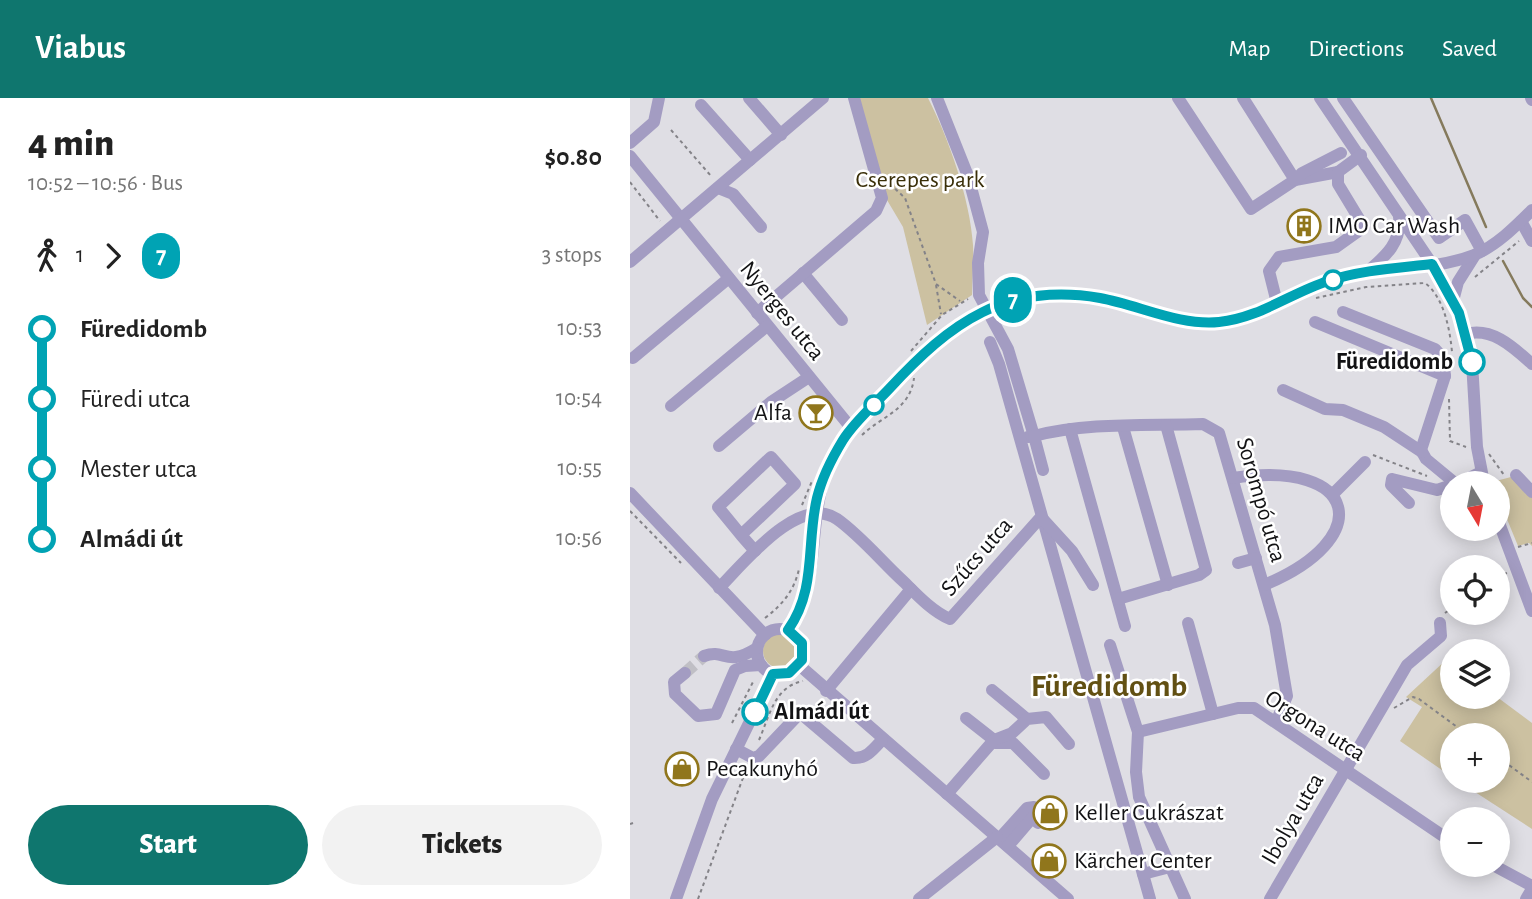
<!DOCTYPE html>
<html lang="en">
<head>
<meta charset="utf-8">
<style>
	:root { --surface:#fff; --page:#f2f2f2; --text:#222; --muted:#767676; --accent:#0f766e }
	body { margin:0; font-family:"Alegreya Sans",sans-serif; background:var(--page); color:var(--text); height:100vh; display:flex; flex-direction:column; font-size:26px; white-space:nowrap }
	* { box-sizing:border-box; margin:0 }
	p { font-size:23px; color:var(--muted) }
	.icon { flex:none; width:38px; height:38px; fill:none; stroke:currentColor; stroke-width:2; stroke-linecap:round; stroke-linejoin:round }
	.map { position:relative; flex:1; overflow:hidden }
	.details { display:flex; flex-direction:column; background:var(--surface); width:630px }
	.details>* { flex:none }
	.badge { padding:0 14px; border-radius:23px; font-size:24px; line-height:46px }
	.needle { width:46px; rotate:170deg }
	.tools { position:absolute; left:810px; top:373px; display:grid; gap:14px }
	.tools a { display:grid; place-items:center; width:70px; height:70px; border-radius:50%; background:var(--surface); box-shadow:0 4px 18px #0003; font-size:35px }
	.map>.badge { position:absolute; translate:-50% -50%; box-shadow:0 0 0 4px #fff }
	.legs { display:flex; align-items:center; gap:10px; height:77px; padding:0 28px; font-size:23px }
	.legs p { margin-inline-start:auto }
	.summary { display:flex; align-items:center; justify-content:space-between; height:119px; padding:0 28px }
	h1 { font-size:38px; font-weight:800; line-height:52px }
	.button { display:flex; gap:14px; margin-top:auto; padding:14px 28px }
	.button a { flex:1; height:80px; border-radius:42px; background:var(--accent); color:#fff; font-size:28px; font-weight:800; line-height:80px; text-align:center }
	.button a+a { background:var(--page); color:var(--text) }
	ul { padding:0 28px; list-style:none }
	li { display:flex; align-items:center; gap:24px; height:70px; font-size:26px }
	li i { display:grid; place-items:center; width:10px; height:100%; margin:0 9px; background:currentColor }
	li i::after { content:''; width:18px; height:18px; margin:-9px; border:5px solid; border-radius:50%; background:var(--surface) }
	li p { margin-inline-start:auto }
	li:first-child i { background:linear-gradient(#0000 50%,currentColor 0) }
	li:last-child i { background:linear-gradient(currentColor 50%,#0000 0) }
	header { display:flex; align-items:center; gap:42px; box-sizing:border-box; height:98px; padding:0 35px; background:var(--accent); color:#fff }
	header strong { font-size:33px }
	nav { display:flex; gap:38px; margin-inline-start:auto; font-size:24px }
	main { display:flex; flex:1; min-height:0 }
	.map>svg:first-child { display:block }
</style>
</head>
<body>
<header>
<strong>Viabus</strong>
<nav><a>Map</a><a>Directions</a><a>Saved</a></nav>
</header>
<main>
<section class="details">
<div class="summary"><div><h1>4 min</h1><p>10:52 – 10:56 · Bus</p></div><b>$0.80</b></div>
<div class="legs"><svg class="icon" aria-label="walk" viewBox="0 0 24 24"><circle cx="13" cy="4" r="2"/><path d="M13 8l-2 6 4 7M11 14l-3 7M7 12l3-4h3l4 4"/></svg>1<svg class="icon" aria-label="forward" viewBox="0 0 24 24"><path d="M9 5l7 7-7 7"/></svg><b class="badge" style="background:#00a3b4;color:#fff">7</b><p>3 stops</p></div>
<ul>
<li><i style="color:#00a3b4"></i><b>Füredidomb</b><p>10:53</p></li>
<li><i style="color:#00a3b4"></i><span>Füredi utca</span><p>10:54</p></li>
<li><i style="color:#00a3b4"></i><span>Mester utca</span><p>10:55</p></li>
<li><i style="color:#00a3b4"></i><b>Almádi út</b><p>10:56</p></li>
</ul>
<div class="button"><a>Start</a><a>Tickets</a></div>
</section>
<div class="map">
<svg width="902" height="801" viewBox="0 0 902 801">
	<rect width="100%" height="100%" fill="#dfdee4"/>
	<g fill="#ccc1a1">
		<path d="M229,0H298C319,41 340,101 343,147C344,164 342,181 342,197L297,227L273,129L257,102Z"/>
		<path d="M881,379L902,395V448L899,445L888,448L868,399V385L862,384Z"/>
		<circle cx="150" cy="553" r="17"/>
		<path d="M817,561L822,565V598L867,599L902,625V731L828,683L868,682V637H822V679L770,643L792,609L776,599Z"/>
	</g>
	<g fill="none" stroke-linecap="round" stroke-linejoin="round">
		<g stroke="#857a5c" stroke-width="2.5">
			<path d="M801,0L856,129"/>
			<path d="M873,163L893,200L902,209"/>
		</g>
		<path stroke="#c0bfc5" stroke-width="12" stroke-dasharray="12 6" stroke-linecap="butt" d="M55,575L74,558"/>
		<g stroke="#848388" stroke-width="2" stroke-dasharray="3.5 3.5" stroke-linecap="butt">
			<path d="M41,32L81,78"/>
			<path d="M0,84L30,123"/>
			<path d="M260,86L275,100L306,186L330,203"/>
			<path d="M845,179L889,143"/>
			<path d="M306,187L311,216"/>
			<path d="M686,200L736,189L795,185C814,199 820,232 822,254"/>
			<path d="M281,253L312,217L338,201"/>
			<path d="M819,301L820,343L836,349"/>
			<path d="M232,337C252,318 280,312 284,280"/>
			<path d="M859,356L874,377"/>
			<path d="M743,357L797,378"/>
			<path d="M172,407L182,383"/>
			<path d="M0,413L51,465"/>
			<path d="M888,449L902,445"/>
			<path d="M868,478L877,475"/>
			<path d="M815,515L822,510"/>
			<path d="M135,520C153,506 164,493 169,471"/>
			<path d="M764,610L783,599L789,601L838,637"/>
			<path d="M102,625L124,582"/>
			<path d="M129,642C140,617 144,589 173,583"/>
			<path d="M868,659L902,684"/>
			<path d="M0,726L3,725"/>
			<path d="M68,801L117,669"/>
		</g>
		<g stroke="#a39cc2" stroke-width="12">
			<path d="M119,0L151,37"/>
			<path d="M307,0L338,78L353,134L348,165L349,197L378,251L404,338L398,339"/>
			<path d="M548,0L621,111L665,82L708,74"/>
			<path d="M613,0L665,82L672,75L711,55"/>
			<path d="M690,0L802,166L829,215L842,264L847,349L854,385"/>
			<path d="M713,0L809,140L835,122L852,153"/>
			<path d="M901,0L902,2"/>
			<path d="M71,7L120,62"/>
			<path d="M0,45L24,24L29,0"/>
			<path d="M0,58L222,331"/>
			<path d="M88,90L103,96L131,129"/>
			<path d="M891,123L902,143"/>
			<path d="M0,164L193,0"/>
			<path d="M737,174C756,158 772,144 769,118"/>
			<path d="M173,175L212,222"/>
			<path d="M823,203L828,184L845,157"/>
			<path d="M647,205L639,173L649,159L706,149L734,129L708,86V74L731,57"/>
			<path d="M713,214L805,251L813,260L815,278"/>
			<path d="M127,215L246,113L252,100L224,0"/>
			<path d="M685,224L815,278L791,352L796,361L825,385"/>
			<path d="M836,236C862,229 883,249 902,266"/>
			<path d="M360,244L369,266L520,801"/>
			<path d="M3,260L99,180"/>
			<path d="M653,292L695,311L713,312L754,329L792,354"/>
			<path d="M41,308L137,228"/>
			<path d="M493,329L538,487"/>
			<path d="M440,331L495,528"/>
			<path d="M89,348L141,304L179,279"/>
			<path d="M413,372L404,338C458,324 517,328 573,326L589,335L645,527L657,598L647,622"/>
			<path d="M886,377L902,394"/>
			<path d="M603,380C730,361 746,441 634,487"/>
			<path d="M829,385L851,374"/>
			<path d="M0,395L135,537"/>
			<path d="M703,396L735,364"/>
			<path d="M779,405L761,387L762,381L807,392L822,387"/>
			<path d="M868,422L902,513"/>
			<path d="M111,437L88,409L141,359L165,386L111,437L125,453"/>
			<path d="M608,465L626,460"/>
			<path d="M89,490C113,466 169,395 207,421C231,438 252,464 274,484C287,497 303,514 320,521L411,419L442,453L463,487"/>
			<path d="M488,501L569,477L576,472L536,327"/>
			<path d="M558,525L583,616"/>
			<circle cx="150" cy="554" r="23"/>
			<path d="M158,532C202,469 164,396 223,330C295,249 357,177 476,201C512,209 547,225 584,224C626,223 660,196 698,183C745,167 798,175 844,157C866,148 885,129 902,112"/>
			<path d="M480,547L508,634L506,674L509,699L555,801"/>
			<path d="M74,558C96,550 95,570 127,550"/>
			<path d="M169,567L438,801"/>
			<path d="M55,575L44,584L45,596L68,618L86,616L105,572L115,568L131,567"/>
			<path d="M362,592L397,621"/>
			<path d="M196,593L281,491"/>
			<path d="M336,620L364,642"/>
			<path d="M508,634L608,610H624L822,744"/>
			<path d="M365,645H383L414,676"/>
			<path d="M106,651L123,660L129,658L170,615L223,660C236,661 243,652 252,642"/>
			<path d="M317,696L364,642L382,635L397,621L416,619L439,646"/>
			<path d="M369,741L397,710L404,709L415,719"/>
			<path d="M378,748L402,720L408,725"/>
			<path d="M861,766L902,788"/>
			<path d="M513,776L540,769"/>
			<path d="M46,801L82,701L143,576"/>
			<path d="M289,801L367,739"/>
			<path d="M640,801L777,567L811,538L810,525"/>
			<path d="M896,801L902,791"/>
		</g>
	</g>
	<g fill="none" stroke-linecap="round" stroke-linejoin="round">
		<defs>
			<path id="line-1" d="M125,614L143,576L159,575L172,562V545L158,532C187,491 176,446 187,400C192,379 202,360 213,342C225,323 244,307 259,291C321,224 375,184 470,200C509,207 549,228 589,224C629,220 661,195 698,183C731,172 768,170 802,166L829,215L842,264"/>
		</defs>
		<use href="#line-1" stroke="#fff" stroke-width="16"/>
		<use href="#line-1" stroke="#00a3b4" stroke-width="10"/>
	</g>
	<defs>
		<symbol id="building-ring" viewBox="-11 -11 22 22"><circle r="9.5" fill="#fff" stroke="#90761c" stroke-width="1.5"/><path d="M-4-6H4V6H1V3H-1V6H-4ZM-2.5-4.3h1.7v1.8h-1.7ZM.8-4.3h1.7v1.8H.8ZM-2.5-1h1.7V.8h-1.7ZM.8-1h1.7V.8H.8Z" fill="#90761c"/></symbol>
		<symbol id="bar-ring" viewBox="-11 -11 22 22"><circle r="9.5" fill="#fff" stroke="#90761c" stroke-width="1.5"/><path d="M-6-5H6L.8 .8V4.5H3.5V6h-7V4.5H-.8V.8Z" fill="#90761c"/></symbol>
		<symbol id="shop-ring" viewBox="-11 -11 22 22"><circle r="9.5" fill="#fff" stroke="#90761c" stroke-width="1.5"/><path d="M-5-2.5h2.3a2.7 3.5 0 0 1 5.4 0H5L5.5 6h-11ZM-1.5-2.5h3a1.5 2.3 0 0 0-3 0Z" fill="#90761c"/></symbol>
	</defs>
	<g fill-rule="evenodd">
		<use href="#building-ring" x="655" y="109" width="38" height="38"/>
		<use href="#bar-ring" x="167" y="296" width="38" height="38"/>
		<use href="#shop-ring" x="33" y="652" width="38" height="38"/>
		<use href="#shop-ring" x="401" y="696" width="38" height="38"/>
		<use href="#shop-ring" x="400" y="744" width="38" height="38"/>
	</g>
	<g fill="#fff" stroke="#00a3b4" stroke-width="3.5">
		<circle cx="703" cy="182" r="9"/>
		<circle cx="842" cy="264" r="12"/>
		<circle cx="244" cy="307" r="9"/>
		<circle cx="125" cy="614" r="12"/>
	</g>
	<g text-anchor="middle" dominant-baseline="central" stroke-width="5" stroke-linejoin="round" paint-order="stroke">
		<g font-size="24" fill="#3a2f09" stroke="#fff">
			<text x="290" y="82">Cserepes park</text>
		</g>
		<g font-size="24" fill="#121214" stroke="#fff" text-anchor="start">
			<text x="698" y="128">IMO Car Wash</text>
			<text x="162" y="315" text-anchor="end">Alfa</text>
			<text x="76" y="671">Pecakunyhó</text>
			<text x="444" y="715">Keller Cukrászat</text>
			<text x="444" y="763">Kärcher Center</text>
		</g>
		<g font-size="24" fill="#121214" stroke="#fff">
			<text transform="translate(152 213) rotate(51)">Nyerges utca</text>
			<text transform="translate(631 402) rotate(74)">Sorompó utca</text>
			<text transform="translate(347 459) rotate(-49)">Szűcs utca</text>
			<text transform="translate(685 628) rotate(32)">Orgona utca</text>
			<text transform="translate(663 721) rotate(-60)">Ibolya utca</text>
		</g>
		<g font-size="24" font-weight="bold" fill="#121214" stroke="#fff" text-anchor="end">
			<text x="823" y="264">Füredidomb</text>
			<text x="144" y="614" text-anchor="start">Almádi út</text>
		</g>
		<g font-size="32" font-weight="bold" fill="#625013" stroke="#fff">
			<text x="479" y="588">Füredidomb</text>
		</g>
	</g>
</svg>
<div class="tools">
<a><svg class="needle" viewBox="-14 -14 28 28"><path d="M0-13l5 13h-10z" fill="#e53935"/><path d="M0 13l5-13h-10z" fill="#767676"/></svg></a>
<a><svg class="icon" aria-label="locate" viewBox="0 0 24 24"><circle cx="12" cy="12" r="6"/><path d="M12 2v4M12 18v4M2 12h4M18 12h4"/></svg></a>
<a><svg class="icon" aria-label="layers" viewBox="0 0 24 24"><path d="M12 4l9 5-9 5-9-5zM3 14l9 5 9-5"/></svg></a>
<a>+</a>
<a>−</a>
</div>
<b class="badge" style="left:383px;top:202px;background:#00a3b4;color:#fff">7</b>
</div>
</main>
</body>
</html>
